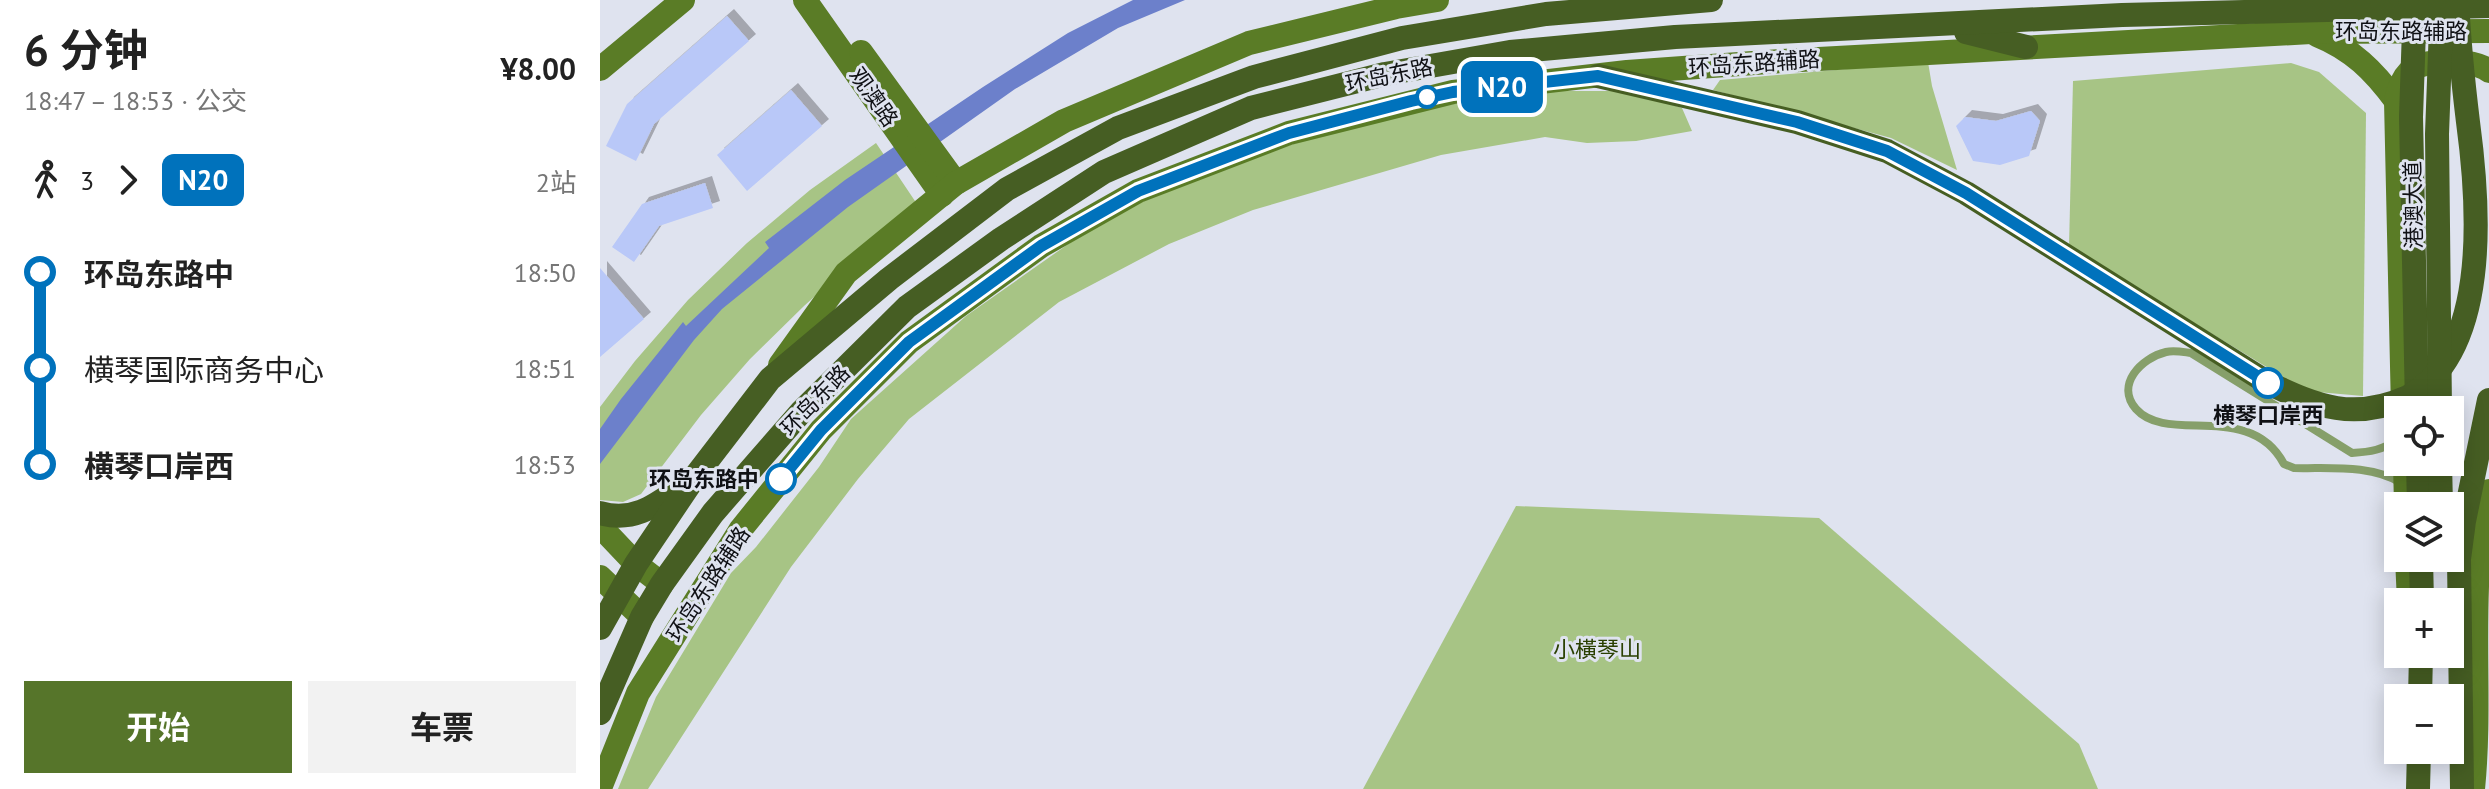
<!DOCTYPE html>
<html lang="zh">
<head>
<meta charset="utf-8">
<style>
	:root { --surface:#fff; --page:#f2f2f2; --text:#222; --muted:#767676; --accent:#56752a }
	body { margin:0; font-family:"PT Sans","Noto Sans SC",sans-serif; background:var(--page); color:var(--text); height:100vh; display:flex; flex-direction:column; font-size:30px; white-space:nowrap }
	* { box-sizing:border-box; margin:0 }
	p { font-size:26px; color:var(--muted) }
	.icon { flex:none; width:44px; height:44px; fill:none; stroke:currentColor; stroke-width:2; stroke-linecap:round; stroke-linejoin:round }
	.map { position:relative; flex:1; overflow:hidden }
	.sheet { display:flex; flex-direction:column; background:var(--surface); width:600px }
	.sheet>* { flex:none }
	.badge { padding:0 16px; border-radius:12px; font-size:28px; line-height:52px }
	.tools { position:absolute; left:1784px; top:396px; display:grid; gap:16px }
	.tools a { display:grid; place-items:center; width:80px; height:80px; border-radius:0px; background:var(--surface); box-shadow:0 4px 20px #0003; font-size:40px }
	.map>.badge { position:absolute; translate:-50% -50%; box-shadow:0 0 0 4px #fff }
	.legs { display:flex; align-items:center; gap:12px; height:88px; padding:0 24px; font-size:26px }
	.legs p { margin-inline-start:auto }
	.head { display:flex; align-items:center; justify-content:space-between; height:136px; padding:0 24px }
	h1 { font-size:44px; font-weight:700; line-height:60px }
	.button { display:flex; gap:16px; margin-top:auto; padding:16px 24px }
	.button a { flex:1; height:92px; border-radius:0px; background:var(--accent); color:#fff; font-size:32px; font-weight:700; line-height:92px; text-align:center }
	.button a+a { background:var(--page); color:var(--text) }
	ul { padding:0 24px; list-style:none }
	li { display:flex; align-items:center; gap:28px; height:96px; font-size:30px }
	li i { display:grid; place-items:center; width:12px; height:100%; margin:0 10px; background:currentColor }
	li i::after { content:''; width:20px; height:20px; margin:-10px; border:6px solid; border-radius:50%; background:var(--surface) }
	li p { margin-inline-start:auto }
	li:first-child i { background:linear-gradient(#0000 50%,currentColor 0) }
	li:last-child i { background:linear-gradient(currentColor 50%,#0000 0) }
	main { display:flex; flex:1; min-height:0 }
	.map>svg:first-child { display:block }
</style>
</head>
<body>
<main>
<section class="sheet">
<div class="head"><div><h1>6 分钟</h1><p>18:47 – 18:53 · 公交</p></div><b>¥8.00</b></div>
<div class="legs"><svg class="icon" aria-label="walk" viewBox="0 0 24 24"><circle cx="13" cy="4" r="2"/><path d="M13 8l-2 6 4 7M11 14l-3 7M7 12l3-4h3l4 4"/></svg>3<svg class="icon" aria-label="forward" viewBox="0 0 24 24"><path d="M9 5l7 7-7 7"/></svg><b class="badge" style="background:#0072bc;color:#fff">N20</b><p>2站</p></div>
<ul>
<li><i style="color:#0072bc"></i><b>环岛东路中</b><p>18:50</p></li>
<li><i style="color:#0072bc"></i><span>横琴国际商务中心</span><p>18:51</p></li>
<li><i style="color:#0072bc"></i><b>横琴口岸西</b><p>18:53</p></li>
</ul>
<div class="button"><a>开始</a><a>车票</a></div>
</section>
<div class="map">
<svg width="1889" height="789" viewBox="0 0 1889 789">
	<defs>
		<filter id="shadow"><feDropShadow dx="7" dy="-7" stdDeviation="0" flood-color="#0004"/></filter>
	</defs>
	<rect width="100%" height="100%" fill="#dfe3ef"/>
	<g fill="#a7c485">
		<path d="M1328,62L1332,86L1357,170L1291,138L1113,90L1120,80Z"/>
		<path d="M1691,63L1719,72L1766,113L1763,396L1706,391L1469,247L1473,81Z"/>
		<path d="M953,91H1032L1082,108L1092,131L1036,141L987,143L945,137L841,155L653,210L569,244L459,302L309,419L258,479L191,567L48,789H18L56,697L131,573L156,547L219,467L251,419L366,316L508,216L648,158L758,124L846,105Z"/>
		<path d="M276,143L315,201L312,209L204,306L150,359L101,415L41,494L23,502L0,500V407L35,361L88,300L147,243L210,190Z"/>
		<path d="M916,506L1219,518L1479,744L1498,789H763Z"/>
	</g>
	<path fill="#6c80cb" d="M533,0H585L518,28L415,89L248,207L122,309L94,340L0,464V429L21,399L83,322L86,326L169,248L165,242L245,180L383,87L468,33Z"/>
	<g fill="#b9c8f8" filter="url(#shadow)">
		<path d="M127,16L149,41L54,124L36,161L6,146L27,104Z"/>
		<path d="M191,90L222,126L147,191L117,155Z"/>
		<path d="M1431,111L1440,121L1429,156L1400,165L1373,161L1356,126L1365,117L1396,121Z"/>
		<path d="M105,183L113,208L59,226L34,262L12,247L42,204Z"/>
		<path d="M0,268L44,319L0,357Z"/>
	</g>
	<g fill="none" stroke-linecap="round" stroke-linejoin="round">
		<path stroke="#869f6a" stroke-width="8" d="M1798,439C1783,450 1770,452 1752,453L1591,353C1583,352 1574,350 1566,352C1541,358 1515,385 1536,409C1568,445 1650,400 1684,464L1694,468C1728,469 1771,464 1801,483"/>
		<g stroke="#5a7c26" stroke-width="24">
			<path d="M205,0L342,195"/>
			<path d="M1717,35C1752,49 1774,71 1796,101"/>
			<path d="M261,52L356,183"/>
			<path d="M0,69L83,0"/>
			<path d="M180,365L246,273L356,183L464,121L649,43L796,7L837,0"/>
			<path d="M1803,410L1796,101C1798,91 1801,80 1809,72C1823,58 1874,58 1889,71"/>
			<path d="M1805,462L1806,506"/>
			<path d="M0,526L36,564L62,584"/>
			<path d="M1807,558L1809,602"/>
			<path d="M0,577L42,617"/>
			<path d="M0,788L38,693L141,529L221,430L309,342L441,246L538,191L689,133L853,92L1027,72L1182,61L1711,32L1889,31"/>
			<path d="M1873,789C1883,689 1866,589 1889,491"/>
		</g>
		<g stroke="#465e23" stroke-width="24">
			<path d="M1815,0L1811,117L1817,405"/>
			<path d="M1366,32L1426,47"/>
			<path d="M998,76L1197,122L1287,151L1366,193L1668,383C1718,407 1754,421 1808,397C1889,351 1880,211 1868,122C1863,81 1859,41 1857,0"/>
			<path d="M1840,410L1837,134L1842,0"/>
			<path d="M1818,462L1819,506"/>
			<path d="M1840,462L1841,506"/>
			<path d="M0,513C34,523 56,505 83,486"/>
			<path d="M1821,558L1822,602"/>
			<path d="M0,628L36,564L94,478L170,379L289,279L407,189L518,128L654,77L802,38L946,14L1111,0"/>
			<path d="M1820,698L1821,654"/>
			<path d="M0,713L42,617L62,584L113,513L202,411L307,307L401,239L504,172L651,108L785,74L910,52L1075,37L1522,15L1889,6"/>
			<path d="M1818,789L1819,750"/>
			<path d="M1862,789L1859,559L1864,521L1889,400"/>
		</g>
	</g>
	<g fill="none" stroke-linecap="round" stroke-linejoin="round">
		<defs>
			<path id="line-1" d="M181,479L221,430L309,342L441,246L538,191L689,133L811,101L853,92L998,76L1197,122L1287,151L1366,193L1668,383"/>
		</defs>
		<use href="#line-1" stroke="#fff" stroke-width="18"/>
		<use href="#line-1" stroke="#0072bc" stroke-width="12"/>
	</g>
	<g fill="#fff" stroke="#0072bc" stroke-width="4">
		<circle cx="827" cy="97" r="10"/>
		<circle cx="1668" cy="383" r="14"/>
		<circle cx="181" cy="479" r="14"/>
	</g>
	<g text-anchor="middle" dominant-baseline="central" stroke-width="6" stroke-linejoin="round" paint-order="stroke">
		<g font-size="22" fill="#101115" stroke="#dfe3ef">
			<text x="1801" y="31">环岛东路辅路</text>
			<text transform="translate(1154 63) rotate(-4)">环岛东路辅路</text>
			<text transform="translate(789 75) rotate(-12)">环岛东路</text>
			<text transform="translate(274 97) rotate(55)">观澳路</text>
			<text transform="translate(1813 205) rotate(-91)">港澳大道</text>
			<text transform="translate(215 400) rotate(-46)">环岛东路</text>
			<text transform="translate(108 584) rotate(-57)">环岛东路辅路</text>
		</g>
		<g font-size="22" font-weight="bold" fill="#101115" stroke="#dfe3ef">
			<text x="1668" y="415">横琴口岸西</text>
			<text x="159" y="479" text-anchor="end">环岛东路中</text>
		</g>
		<g font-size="22" fill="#2a4002" stroke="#dfe3ef">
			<text x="997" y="649">小橫琴山</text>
		</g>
	</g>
</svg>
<div class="tools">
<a><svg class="icon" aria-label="locate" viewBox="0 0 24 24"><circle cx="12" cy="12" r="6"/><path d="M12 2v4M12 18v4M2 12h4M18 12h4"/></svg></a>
<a><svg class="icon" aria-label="layers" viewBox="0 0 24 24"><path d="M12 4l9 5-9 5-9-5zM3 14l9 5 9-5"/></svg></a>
<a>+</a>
<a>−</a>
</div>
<b class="badge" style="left:902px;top:87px;background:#0072bc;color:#fff">N20</b>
</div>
</main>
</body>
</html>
